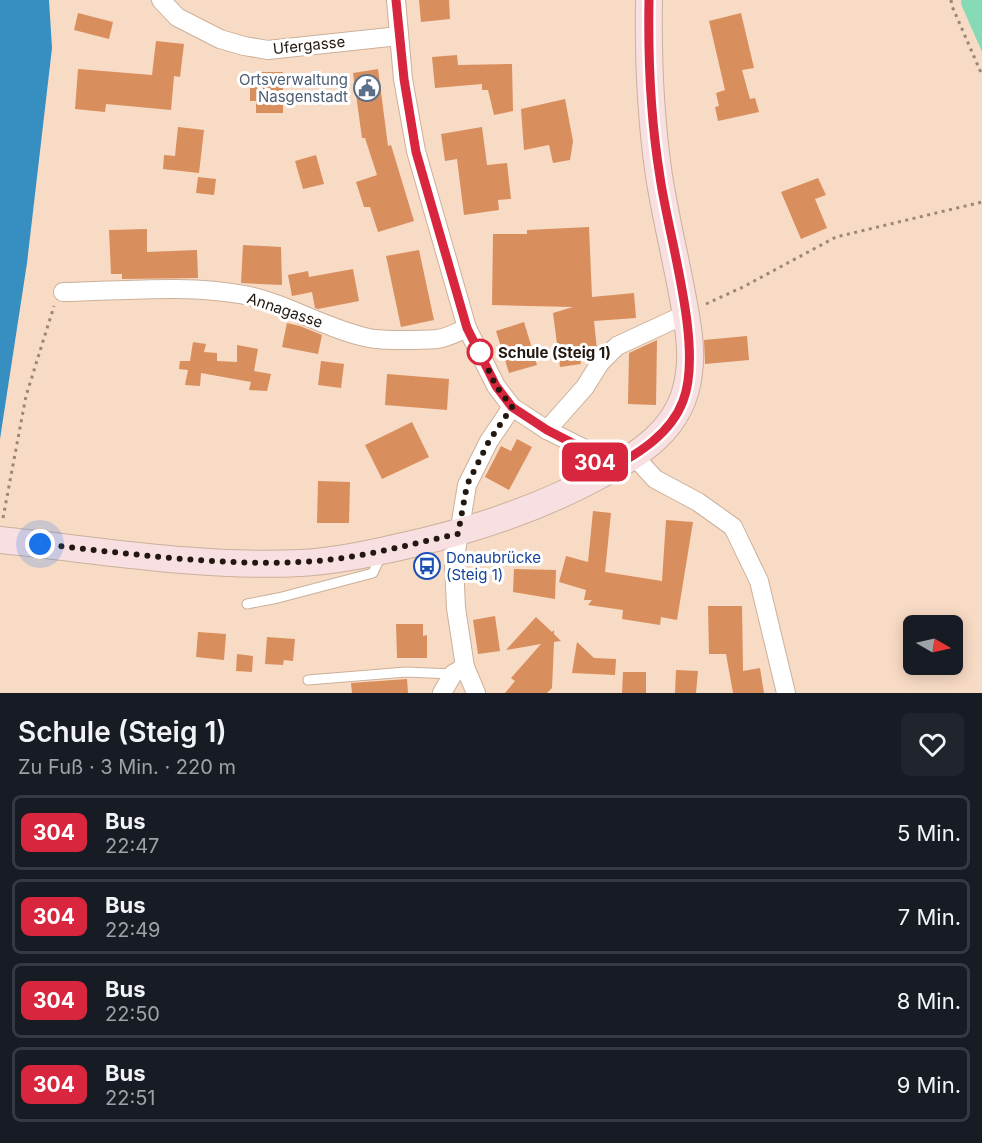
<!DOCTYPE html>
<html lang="de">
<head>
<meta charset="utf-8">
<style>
	:root { --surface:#171b24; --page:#20242c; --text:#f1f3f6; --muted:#9ea1a6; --line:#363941 }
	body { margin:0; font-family:Inter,sans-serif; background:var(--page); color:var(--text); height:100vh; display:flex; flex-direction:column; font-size:22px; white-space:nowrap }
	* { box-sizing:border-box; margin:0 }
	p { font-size:20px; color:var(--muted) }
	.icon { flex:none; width:33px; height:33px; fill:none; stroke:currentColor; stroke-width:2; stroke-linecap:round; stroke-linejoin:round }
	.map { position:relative; height:693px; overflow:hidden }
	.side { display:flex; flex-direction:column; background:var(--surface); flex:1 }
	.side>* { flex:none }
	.badge { padding:0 12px; border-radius:9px; font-size:21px; line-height:39px }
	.needle { width:39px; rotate:99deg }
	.buttons { position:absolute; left:903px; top:615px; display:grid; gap:12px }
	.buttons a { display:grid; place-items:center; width:60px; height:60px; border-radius:9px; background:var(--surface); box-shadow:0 3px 15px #0003; font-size:30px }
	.you { position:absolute; width:30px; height:30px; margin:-15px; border:4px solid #fff; border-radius:50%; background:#1a73e8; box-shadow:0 0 0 9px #1a73e833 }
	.map>.badge { position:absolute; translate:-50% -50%; box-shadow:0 0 0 3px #fff }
	.round { display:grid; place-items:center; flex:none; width:63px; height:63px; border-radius:9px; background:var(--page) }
	.headline { display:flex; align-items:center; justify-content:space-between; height:102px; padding:0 18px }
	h1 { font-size:28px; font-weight:600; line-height:45px }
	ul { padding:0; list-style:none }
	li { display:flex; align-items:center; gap:18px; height:75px; margin:0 12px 9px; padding:0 6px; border:3px solid var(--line); border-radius:9px }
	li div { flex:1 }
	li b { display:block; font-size:22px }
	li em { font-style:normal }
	li .badge { min-width:66px; font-weight:700; text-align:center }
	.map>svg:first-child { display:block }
</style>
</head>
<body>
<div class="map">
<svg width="982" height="693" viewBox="0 0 982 693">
	<rect width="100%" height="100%" fill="#f8dbc5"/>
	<path fill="#86dbb6" d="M961,0H982V52L961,4Z"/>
	<path fill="#378ec1" d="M0,0H49L52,48L27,263L0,439Z"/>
	<g fill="#d88e5d">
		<path d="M419,0H449L450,19L421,22Z"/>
		<path d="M78,13L113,22L109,39L74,30Z"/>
		<path d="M741,13L754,68L742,70L750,99L755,98L759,112L718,121L715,107L719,106L716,93L725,90L709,21Z"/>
		<path d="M156,41L184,44L180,77L174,76L171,110L106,104L105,112L75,109L78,69L152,75Z"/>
		<path d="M457,55L458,65L512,64L513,111L494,115L488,90H482V84L435,88L432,57Z"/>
		<path d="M378,69L388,146L391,145L414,221L378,232L370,207H364L356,182L377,175L365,138H362L353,73Z"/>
		<path d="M259,72H283V113H256V101H250V85L260,84Z"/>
		<path d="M565,99L573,141L570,160L553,163L549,145L524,150L521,109Z"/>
		<path d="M178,127L204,130L199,173L163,169L164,155L175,156Z"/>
		<path d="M482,127L487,165L507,163L511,199L498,200L499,210L464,215L457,159L445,161L441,134Z"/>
		<path d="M316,155L324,184L303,189L295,161Z"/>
		<path d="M198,177L216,179L214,195L196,193Z"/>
		<path d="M818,178L826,195L815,199L827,228L801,239L781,192Z"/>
		<path d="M589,227L592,297L634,293L636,318L594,321L597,350L592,355L580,357L581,364L560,367L553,313L573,307L492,305L493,234H527V230Z"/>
		<path d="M147,229V252L197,250L198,278L122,279V274H111L109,230Z"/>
		<path d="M243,245L281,247L282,285L241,283Z"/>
		<path d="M419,250L434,320L401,327L386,256Z"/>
		<path d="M353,269L359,301L318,309L315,308L312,292L292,296L288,275L308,271L309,277Z"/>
		<path d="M524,322L537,365L509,373L496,331Z"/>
		<path d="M287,323L300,326L322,335L318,354L282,347Z"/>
		<path d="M747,336L749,360L705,364L704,340Z"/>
		<path d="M657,340L656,405L628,404L629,353Z"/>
		<path d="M193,342L206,344L204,352L217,353V361L237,362V345L258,349L254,371L271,374L267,391L249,390L251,382L201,373L200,386L185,385L188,370L179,369L180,361H190Z"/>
		<path d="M321,361L344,364L341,388L318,385Z"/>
		<path d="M387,374L449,379L447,410L385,405Z"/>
		<path d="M412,422L429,457L382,479L365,445Z"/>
		<path d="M517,439L532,447L509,490L485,477L501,446L511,451Z"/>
		<path d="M318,481L350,482L349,523H317Z"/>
		<path d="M593,511L611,513L605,572L662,581L666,520L693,522L677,620L661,617L660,625L622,619L623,610L588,605L592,600H584L586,590L559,582L566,556L588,562Z"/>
		<path d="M514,569L556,570L555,599L513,592Z"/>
		<path d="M708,606H742L743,671L760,668L764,693H733L726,654H709Z"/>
		<path d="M495,616L500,651L478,654L473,620Z"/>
		<path d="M536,617L552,632L554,630V634L561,641L554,642L552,688L547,693H505L515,681L511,678L541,644L506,650Z"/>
		<path d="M396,624H423V636L427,635V658H397Z"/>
		<path d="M198,632L226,634L224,660L196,657Z"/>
		<path d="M267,637L295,639L293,661L284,660L283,665L265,664Z"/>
		<path d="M577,642L594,658L616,659L615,675L572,673Z"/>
		<path d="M237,654L253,656L252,672L236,671Z"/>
		<path d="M676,670L698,671L696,693H675Z"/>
		<path d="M623,672H646V693H622Z"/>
		<path d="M407,679L408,693H352L351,683Z"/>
	</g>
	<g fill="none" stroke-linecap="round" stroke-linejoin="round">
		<defs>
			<g id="service">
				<path d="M247,604L278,598L373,573L381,555"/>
				<path d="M308,680L406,672L453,674"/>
			</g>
			<g id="minor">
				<path d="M161,0L177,17L220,39L244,46L268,50L399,36"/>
				<path d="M396,0L403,79L416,151L467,328L496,386L512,407L547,430L587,450L604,473"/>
				<path d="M63,292C123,291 186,284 245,295C288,304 326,329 369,338C382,341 424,340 437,339C447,338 458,332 467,328"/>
				<path d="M547,430L585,387L600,363L617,346L686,314"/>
				<path d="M634,456L655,479L698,502L733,527L759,581L786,693"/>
				<path d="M442,693L453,674L465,667"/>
				<path d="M476,693L465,667L456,608L454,564L467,485L489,441L512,407"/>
			</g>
			<path id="secondary" d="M0,540C99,550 201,568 301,563C337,561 373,553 408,545C474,530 535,510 595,478C640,454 683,429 689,373C693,346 686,315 681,288C674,251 665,214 659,176C651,121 648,56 649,0"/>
		</defs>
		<use href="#service" stroke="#cbb09a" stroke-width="11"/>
		<use href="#minor" stroke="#cbb09a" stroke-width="20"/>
		<use href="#secondary" stroke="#cbb09a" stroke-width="28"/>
		<g stroke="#9c8777" stroke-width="3" stroke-dasharray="3 4.5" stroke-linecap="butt">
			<path d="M951,0L952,6L982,75"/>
			<path d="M706,304L743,287L836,237L982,202"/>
			<path d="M3,518L26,396L54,306"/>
		</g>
		<use href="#service" stroke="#fff" stroke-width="9"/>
		<use href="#minor" stroke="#fff" stroke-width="18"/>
		<use href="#secondary" stroke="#f8dfe2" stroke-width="26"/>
	</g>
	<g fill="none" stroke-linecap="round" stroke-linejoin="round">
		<defs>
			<path id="line" d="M396,0L404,79L416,152L467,328L496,386L512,407L547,430L586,450L604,473C635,455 670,436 683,401C704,348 668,235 660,177C651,122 648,56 649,0"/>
		</defs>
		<use href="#line" stroke="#fff" stroke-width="14"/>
		<use href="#line" stroke="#d7263d" stroke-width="9"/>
		<path stroke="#221810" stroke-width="6" stroke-dasharray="0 10.8" d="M40,544C126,553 214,566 300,562C354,560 406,545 458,534L467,485L489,441L512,407L496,386L480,352"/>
	</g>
	<defs>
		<symbol id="civic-ring" viewBox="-11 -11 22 22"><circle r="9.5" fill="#fff" stroke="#5c6f8a" stroke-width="1.5"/><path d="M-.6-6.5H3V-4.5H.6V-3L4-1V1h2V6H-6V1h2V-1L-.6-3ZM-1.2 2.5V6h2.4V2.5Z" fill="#5c6f8a"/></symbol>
		<symbol id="bus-ring" viewBox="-11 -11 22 22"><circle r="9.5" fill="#fff" stroke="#1a4fb4" stroke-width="1.5"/><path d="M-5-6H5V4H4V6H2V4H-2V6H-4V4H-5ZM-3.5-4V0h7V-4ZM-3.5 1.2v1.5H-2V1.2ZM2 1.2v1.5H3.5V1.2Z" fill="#1a4fb4"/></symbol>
	</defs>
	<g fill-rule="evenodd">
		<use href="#civic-ring" x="352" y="73" width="30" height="30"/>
		<use href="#bus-ring" x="412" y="551" width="30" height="30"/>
	</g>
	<circle fill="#fff" stroke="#d7263d" stroke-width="3" cx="480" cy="352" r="12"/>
	<g text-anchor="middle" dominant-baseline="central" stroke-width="6" stroke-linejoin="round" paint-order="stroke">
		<g font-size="15" fill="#221810" stroke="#fff">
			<text transform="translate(309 45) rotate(-6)">Ufergasse</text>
			<text transform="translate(285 310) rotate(19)">Annagasse</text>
		</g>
		<g font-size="15" fill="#4e5e75" stroke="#fff" text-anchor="end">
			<text x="348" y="79">Ortsverwaltung<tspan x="348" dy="17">Nasgenstadt</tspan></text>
		</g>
		<g font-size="15" font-weight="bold" fill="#221810" stroke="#fff" text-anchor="start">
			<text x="498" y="352">Schule (Steig 1)</text>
		</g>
		<g font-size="15" fill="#164399" stroke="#fff" text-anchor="start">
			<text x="446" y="557">Donaubrücke<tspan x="446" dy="17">(Steig 1)</tspan></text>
		</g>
	</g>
</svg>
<div class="buttons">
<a><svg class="needle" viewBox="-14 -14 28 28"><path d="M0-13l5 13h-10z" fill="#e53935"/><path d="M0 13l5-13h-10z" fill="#9ea1a6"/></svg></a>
</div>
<div class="you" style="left:40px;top:544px"></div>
<b class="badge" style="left:595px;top:462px;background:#d7263d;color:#fff">304</b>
</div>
<section class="side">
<div class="headline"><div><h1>Schule (Steig 1)</h1><p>Zu Fuß · 3 Min. · 220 m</p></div><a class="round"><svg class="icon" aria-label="heart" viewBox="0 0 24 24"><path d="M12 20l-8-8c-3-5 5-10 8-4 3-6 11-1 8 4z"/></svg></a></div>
<ul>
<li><span class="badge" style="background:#d7263d;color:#fff">304</span><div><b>Bus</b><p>22:47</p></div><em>5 Min.</em></li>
<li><span class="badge" style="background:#d7263d;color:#fff">304</span><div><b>Bus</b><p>22:49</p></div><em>7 Min.</em></li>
<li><span class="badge" style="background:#d7263d;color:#fff">304</span><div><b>Bus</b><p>22:50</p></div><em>8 Min.</em></li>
<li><span class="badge" style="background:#d7263d;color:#fff">304</span><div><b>Bus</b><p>22:51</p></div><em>9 Min.</em></li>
</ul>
</section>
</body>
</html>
